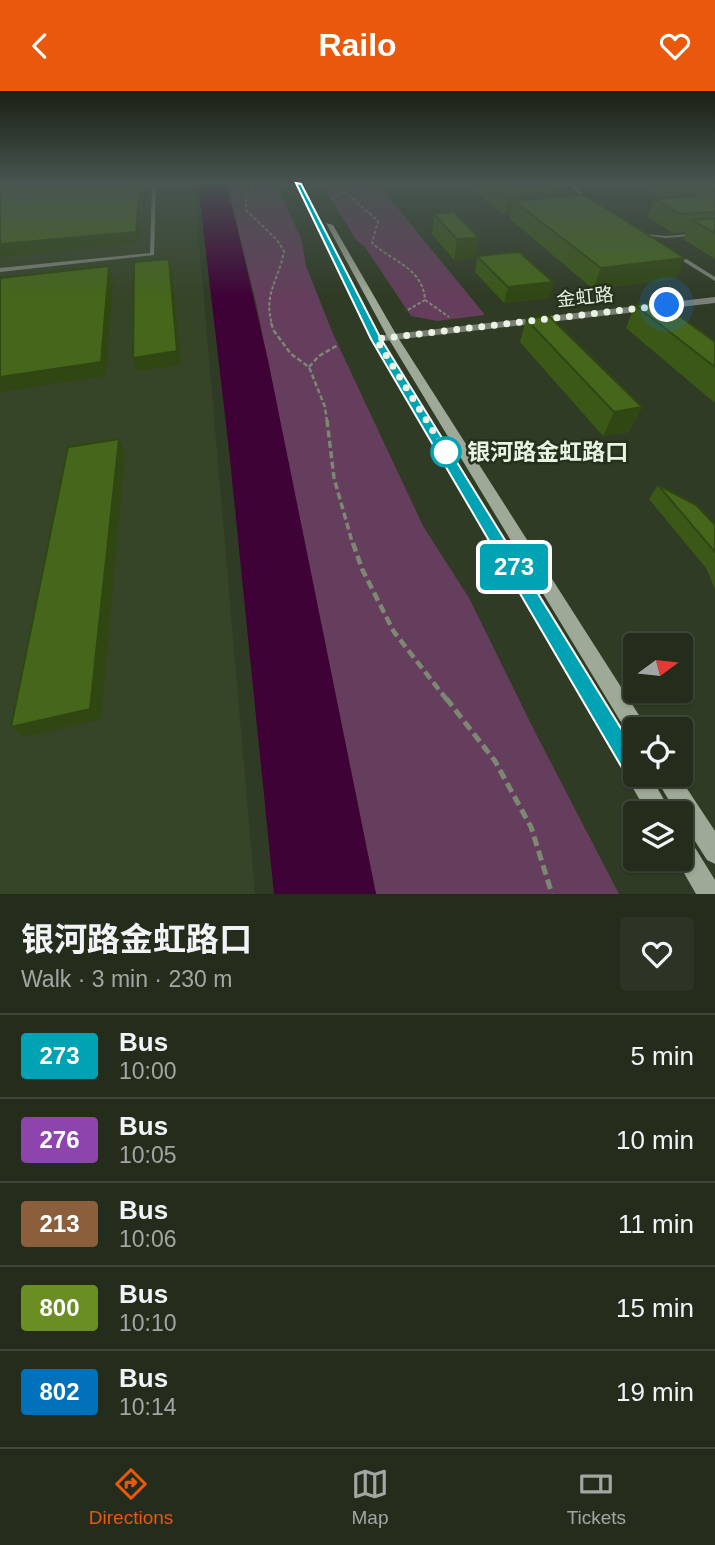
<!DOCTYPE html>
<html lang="en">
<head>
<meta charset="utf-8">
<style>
	:root { --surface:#242c1c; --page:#2c3425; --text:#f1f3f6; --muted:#a3a7a3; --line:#41483b; --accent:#ea580c }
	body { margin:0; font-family:Helvetica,"Noto Sans SC",sans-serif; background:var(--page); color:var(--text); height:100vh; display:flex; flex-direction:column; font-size:26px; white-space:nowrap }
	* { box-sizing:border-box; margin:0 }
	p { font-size:23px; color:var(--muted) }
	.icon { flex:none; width:38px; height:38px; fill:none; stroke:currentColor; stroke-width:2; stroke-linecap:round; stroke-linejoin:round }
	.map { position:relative; height:803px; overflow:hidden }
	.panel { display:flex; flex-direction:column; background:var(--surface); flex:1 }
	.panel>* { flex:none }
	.badge { padding:0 14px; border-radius:5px; font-size:24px; line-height:46px }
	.needle { width:46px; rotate:75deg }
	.fabs { position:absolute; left:623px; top:542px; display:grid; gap:14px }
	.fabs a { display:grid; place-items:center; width:70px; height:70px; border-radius:7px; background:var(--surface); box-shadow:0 2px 5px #0004,0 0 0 2px var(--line); font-size:35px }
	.you { position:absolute; width:35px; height:35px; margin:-18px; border:5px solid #fff; border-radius:50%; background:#1a73e8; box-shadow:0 0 0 10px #1a73e833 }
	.map>.badge { position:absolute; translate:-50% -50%; box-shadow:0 0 0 4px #fff }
	.round { display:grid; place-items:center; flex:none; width:74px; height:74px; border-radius:7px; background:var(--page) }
	.summary { display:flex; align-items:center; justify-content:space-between; height:119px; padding:0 21px }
	h1 { font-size:33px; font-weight:700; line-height:52px }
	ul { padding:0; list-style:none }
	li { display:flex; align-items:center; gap:21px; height:84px; padding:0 21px; border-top:2px solid var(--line) }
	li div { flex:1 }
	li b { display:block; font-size:26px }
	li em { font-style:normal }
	li .badge { min-width:77px; font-weight:700; text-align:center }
	header { display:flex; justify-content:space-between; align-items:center; height:91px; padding:0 21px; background:var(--accent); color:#fff; font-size:32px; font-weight:700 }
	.menu { display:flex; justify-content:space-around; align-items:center; height:98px; border-top:2px solid var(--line); background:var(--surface); font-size:19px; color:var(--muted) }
	.menu a { display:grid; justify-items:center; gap:4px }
	.menu .selected { color:var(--accent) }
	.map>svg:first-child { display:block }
</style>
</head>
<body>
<header><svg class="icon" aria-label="back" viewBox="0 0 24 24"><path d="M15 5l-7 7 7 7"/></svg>Railo<svg class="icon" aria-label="heart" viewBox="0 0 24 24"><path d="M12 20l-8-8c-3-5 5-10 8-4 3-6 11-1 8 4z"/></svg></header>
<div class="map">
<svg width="715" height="803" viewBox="0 0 715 803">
	<rect width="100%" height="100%" fill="#303b25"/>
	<path fill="#364528" d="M0,93H194L255,803H0Z"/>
	<g fill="#643e5c">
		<path d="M227,93H277L302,150L306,175L333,243L423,435L469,507L534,639L619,803H376L256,212Z"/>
		<path d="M322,93H378L485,224L437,230L411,225L365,156L356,149Z"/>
	</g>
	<path fill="#3f0237" d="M198,93H227L268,269L376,803H274L229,359Z"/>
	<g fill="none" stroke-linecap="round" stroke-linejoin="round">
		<g stroke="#7d8774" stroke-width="2" stroke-dasharray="3.5 2" stroke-linecap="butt">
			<path d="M254,93L246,108V119L277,149L284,160C279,189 263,203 272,233"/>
			<path d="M336,93L378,130L372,152C393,171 423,177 425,209L406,220"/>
			<path d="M331,108L349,97L347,93"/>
			<path d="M425,209L449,226"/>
		</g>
		<g stroke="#7d8774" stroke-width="2.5" stroke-dasharray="5 2.5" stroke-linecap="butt">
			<path d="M271,232L274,240L291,263L309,276L325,316L327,331"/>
			<path d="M309,276L319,265L338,254"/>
		</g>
		<path stroke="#7d8774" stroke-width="3.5" stroke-dasharray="7 3.5" stroke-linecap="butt" d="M327,329L334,387L353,454"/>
		<path stroke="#7d8774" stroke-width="4.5" stroke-dasharray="9 4.5" stroke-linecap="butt" d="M353,452L362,478L394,541L447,609"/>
		<path stroke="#7d8774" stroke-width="5" stroke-dasharray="10 5" stroke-linecap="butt" d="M446,607L495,670L531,736L552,803"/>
		<g fill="#7a8075" fill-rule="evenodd">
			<path d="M152,93H156L154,164L0,181V177L150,162Z"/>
			<path d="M567,93H572L590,108V110H588Z"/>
			<path d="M715,141V143L666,147L642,144L644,143L666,145Z"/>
			<path d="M673,162H677L715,186V190L673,164Z"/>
		</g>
		<path fill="#7a8075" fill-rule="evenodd" d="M715,206V212L376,251L371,248L376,245Z"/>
		<g fill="#9fa997" fill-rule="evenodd">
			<path d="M295,93H301L381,248L635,661V684H650L672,723H648L371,248Z"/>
			<path d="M326,132L333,134L397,245L644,632L647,639H635V648L630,646L387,245Z"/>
			<path d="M654,684H678L715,740V773L707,769L681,728V723H677Z"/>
			<path d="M681,743L689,747L715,789V803H696L676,768H681Z"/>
		</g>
	</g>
	<g fill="#3b5817">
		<path d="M467,93H562L569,98L567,105L676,188L593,198L510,128L511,123L504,124Z"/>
		<path d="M636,93H715V168L683,148L686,141L673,142L647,126L654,108L662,107Z"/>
		<path d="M434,123L479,147L475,167L454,169L432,143Z"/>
		<path d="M477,165L553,191L549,207L504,212L475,181Z"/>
		<path d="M635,214L715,251V312L626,237Z"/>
		<path d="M526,228L642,316L629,341L603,345L520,251Z"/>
		<path d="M658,394L715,434V498L706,477L649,408Z"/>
	</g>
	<g fill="#304713">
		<path d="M140,93H143L139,152L0,166V153Z"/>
		<path d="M569,98L564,116L514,110L511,123L504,124L507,105Z"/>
		<path d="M479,147L475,167L454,169L457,148Z"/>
		<path d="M685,167L676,188L593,198L601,177Z"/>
		<path d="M169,168L172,180L181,274L137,280L133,267Z"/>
		<path d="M109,175L113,187L106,285L0,301V286Z"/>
		<path d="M553,191L549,207L504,212L508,196Z"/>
		<path d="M642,316L629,341L603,345L614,321Z"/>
		<path d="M119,348L125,362L101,628L25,646L11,636Z"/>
	</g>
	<g fill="#45661b" stroke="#304713" stroke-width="2">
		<path d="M0,93H140L136,141L0,153Z"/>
		<path d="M492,93H562L569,98L507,105Z"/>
		<path d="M676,93H715V121L681,123L654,108L698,104Z"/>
		<path d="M583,103L685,167L601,177L514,110Z"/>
		<path d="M454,121L479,147L457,148L434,123Z"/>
		<path d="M715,127V142L692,129Z"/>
		<path d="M519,161L553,191L508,196L477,165Z"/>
		<path d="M169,168L177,260L133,267L134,171Z"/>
		<path d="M109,175L101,271L0,286V187Z"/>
		<path d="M660,211L715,251V276L635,214Z"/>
		<path d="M549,225L642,316L614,321L526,228Z"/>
		<path d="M119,348L90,618L11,636L68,356Z"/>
		<path d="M658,394L696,414L715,434V461Z"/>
	</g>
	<linearGradient id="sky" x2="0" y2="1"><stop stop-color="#1a2014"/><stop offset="0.45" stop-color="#485551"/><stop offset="1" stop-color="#485551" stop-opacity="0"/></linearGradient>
	<rect width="715" height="206" fill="url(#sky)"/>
	<path fill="#00a3b4" stroke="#fff" stroke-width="2" d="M296,92L301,93L381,248L643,673L646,680L643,687L635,690L628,687L371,248Z"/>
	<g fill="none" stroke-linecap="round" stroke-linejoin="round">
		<path stroke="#eaf2e4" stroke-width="7" stroke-dasharray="0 12.6" d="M446,361L376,248L667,214"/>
	</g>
	<circle fill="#fff" stroke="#00a3b4" stroke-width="3.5" cx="446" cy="361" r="14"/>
	<g text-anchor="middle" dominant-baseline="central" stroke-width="5" stroke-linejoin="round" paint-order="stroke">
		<g font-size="19" fill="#eaf2e4" stroke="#26311b">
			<text transform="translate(585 206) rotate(-6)">金虹路</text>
		</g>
		<g font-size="23" font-weight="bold" fill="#eaf2e4" stroke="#26311b" text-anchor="start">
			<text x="467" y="361">银河路金虹路口</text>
		</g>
	</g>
</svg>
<div class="fabs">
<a><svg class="needle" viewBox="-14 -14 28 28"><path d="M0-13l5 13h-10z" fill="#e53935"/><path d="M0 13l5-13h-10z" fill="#a3a7a3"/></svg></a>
<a><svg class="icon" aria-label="locate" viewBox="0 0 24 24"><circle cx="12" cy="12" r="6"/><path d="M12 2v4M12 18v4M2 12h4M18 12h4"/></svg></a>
<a><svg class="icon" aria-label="layers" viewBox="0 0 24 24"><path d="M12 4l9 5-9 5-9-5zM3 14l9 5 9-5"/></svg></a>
</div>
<div class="you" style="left:667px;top:214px"></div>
<b class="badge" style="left:514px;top:476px;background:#00a3b4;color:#fff">273</b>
</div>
<section class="panel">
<div class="summary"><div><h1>银河路金虹路口</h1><p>Walk · 3 min · 230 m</p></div><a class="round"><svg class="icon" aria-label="heart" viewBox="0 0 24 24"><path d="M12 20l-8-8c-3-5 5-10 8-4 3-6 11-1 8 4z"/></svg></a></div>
<ul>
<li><span class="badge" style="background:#00a3b4;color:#fff">273</span><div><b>Bus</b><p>10:00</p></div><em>5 min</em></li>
<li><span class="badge" style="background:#8e44ad;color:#fff">276</span><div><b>Bus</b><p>10:05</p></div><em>10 min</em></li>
<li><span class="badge" style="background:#8b5e3c;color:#fff">213</span><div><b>Bus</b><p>10:06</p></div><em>11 min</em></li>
<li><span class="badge" style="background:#6b8e23;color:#fff">800</span><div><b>Bus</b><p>10:10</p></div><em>15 min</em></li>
<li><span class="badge" style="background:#0072bc;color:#fff">802</span><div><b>Bus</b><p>10:14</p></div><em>19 min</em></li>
</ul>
</section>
<nav class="menu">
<a class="selected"><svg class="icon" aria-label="directions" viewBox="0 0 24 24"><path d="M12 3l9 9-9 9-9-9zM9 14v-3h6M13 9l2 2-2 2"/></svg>Directions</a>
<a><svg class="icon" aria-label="map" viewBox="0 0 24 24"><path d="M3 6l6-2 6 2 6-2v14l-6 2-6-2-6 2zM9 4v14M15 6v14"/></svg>Map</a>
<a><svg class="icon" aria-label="tickets" viewBox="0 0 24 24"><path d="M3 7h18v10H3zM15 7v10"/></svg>Tickets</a>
</nav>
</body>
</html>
